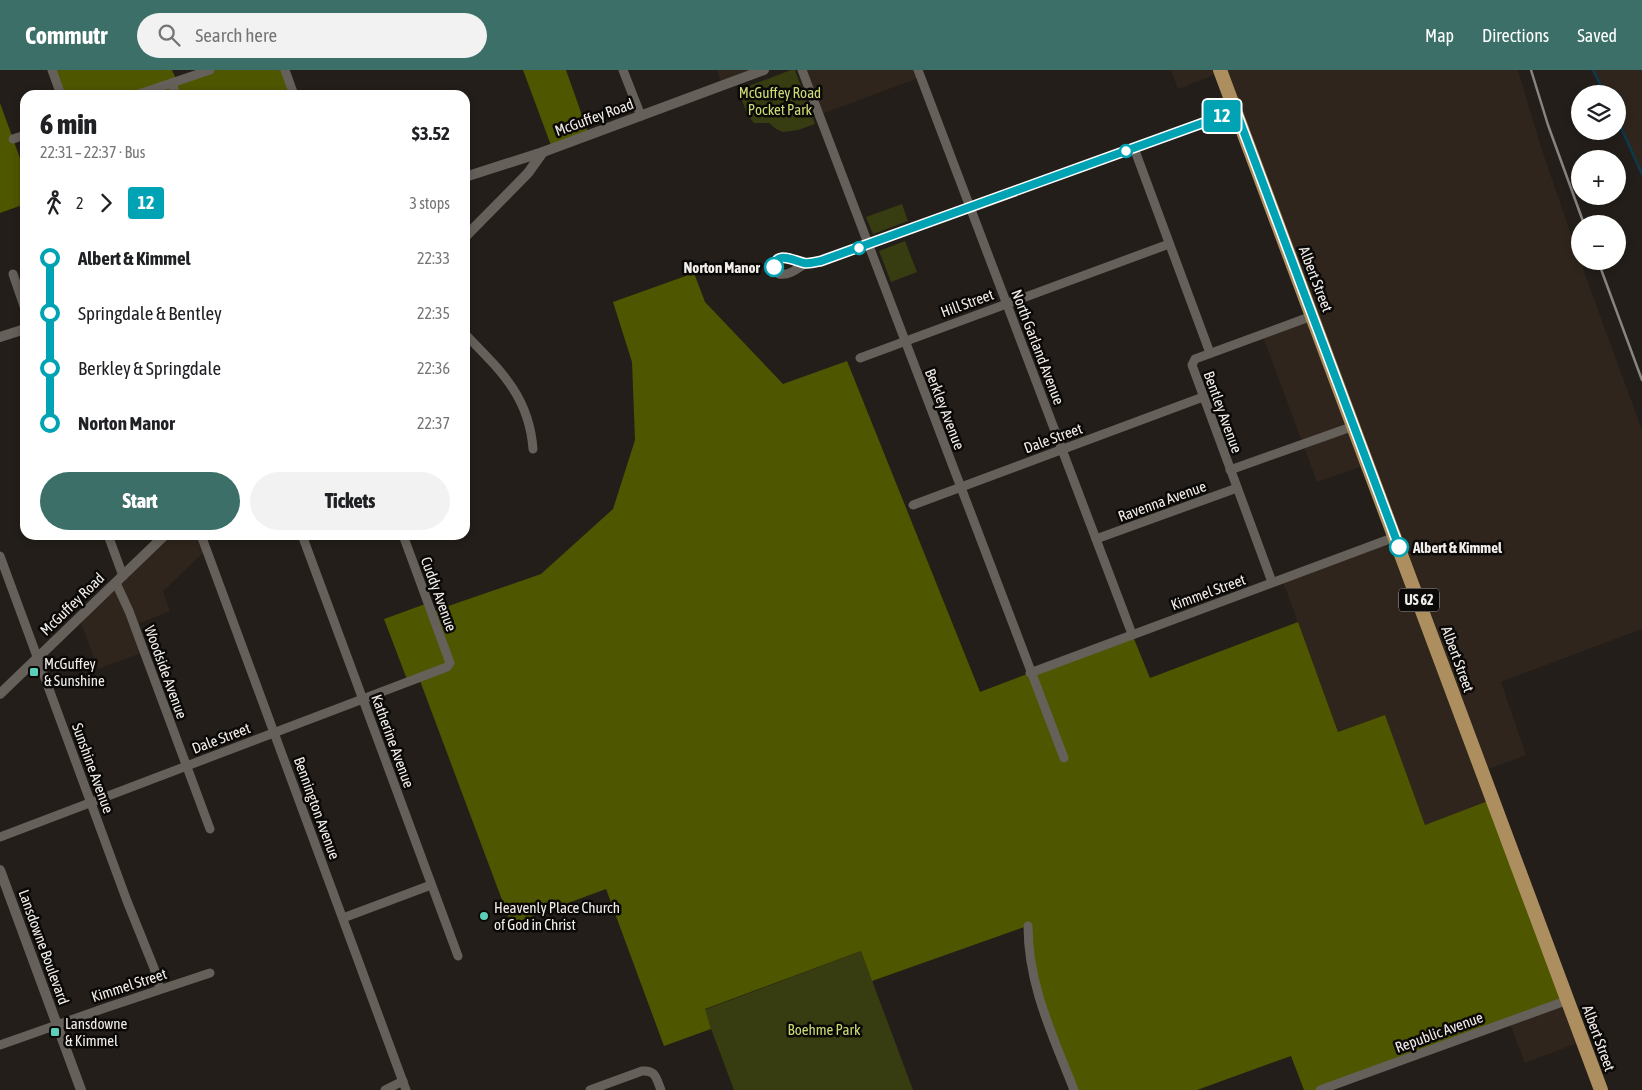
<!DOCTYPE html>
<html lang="en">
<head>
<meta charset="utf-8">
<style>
	:root { --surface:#fff; --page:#f2f2f2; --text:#202124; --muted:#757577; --accent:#3b6f68 }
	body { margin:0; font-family:"Asap Condensed",sans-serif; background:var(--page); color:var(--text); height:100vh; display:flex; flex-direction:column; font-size:19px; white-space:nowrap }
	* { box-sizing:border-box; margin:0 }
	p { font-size:16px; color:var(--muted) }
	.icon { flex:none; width:28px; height:28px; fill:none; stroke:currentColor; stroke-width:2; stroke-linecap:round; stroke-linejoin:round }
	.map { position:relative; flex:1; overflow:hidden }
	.side { position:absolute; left:20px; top:20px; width:450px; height:450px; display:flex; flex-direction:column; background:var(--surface); border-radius:15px; box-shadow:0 2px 8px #0003 }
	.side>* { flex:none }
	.badge { padding:0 10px; border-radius:4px; font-size:18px; line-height:32px }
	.fabs { position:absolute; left:1571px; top:15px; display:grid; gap:10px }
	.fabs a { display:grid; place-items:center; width:55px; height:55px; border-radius:50%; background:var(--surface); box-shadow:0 2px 8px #0003; font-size:25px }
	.map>.badge { position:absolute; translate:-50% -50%; box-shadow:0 0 0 2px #fff }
	.legs { display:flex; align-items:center; gap:8px; height:55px; padding:0 20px; font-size:16px }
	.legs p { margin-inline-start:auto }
	.overview { display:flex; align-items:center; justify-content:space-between; height:85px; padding:0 20px }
	h1 { font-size:28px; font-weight:800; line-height:38px }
	.cta { display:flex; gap:10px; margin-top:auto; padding:10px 20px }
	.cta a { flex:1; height:58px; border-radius:30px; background:var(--accent); color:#fff; font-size:20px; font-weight:800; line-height:58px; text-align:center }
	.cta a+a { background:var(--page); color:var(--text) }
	ul { padding:0 20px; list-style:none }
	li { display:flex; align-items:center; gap:18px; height:55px; font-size:19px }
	li i { display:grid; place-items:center; width:8px; height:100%; margin:0 6px; background:currentColor }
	li i::after { content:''; width:12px; height:12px; margin:-6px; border:4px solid; border-radius:50%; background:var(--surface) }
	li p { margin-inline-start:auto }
	li:first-child i { background:linear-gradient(#0000 50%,currentColor 0) }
	li:last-child i { background:linear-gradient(currentColor 50%,#0000 0) }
	header { display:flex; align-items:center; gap:30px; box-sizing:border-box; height:70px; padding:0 25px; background:var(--accent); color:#fff }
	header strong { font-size:24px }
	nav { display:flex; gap:28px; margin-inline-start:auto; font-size:18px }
	.search { width:350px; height:45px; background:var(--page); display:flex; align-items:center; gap:12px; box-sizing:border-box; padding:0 18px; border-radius:28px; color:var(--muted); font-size:19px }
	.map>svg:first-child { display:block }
</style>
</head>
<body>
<header>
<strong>Commutr</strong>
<div class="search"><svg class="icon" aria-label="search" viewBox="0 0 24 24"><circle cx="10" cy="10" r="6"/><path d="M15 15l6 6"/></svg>Search here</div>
<nav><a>Map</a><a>Directions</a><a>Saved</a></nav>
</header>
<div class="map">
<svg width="1642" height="1020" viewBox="0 0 1642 1020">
	<rect width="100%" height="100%" fill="#231e19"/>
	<g fill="#2f251c">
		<path d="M717,0H764L722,15Z"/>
		<path d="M802,0H918L921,7L819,45Z"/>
		<path d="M1171,0H1518L1539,71L1580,191L1642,360V559L1501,612L1526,685L1483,701L1493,729L1425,755L1385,645L1338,662L1282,509L1395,468L1368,394L1317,412L1262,264L1312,246L1221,2L1178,19Z"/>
		<path d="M1593,0H1642V104L1618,51V24H1605Z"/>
		<path d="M165,465H201L206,480L163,521L170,541L135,555L144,582L98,599L79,547Z"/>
		<path d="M1568,930L1583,971L1525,993L1509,951Z"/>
	</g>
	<g fill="#373c11">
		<path d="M791,0H795L815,54L798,60L783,62L776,59L769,53H754L748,46L738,20Z"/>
		<path d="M902,134L908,151L873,164L866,147Z"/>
		<path d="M905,171L917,202L891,212L879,181Z"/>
		<path d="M861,881L913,1020H734L704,940Z"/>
	</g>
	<g fill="#4f5600">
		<path d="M52,0H172L177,11L210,0H285L294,25H61Z"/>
		<path d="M523,0H566L589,65L552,78Z"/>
		<path d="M0,33L25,102V134L0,143Z"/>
		<path d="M694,203L705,232L783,314L847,291L980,622L1132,564L1150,608L1298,552L1338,662L1385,645L1425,755L1493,729L1568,930L1320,1020H1304L1291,986L1197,1020H1074L1039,928L1027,856L872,911L861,881L705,939L711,959L664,976L606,819L511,854L419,608L408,612L384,549L428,533L431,542L541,504L613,439L635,370L632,292L613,232Z"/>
	</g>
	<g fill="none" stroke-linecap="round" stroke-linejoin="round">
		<g stroke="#0d394e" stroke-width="2.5">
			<path d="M1593,0L1605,24"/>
			<path d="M1618,51L1642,104"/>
		</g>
		<g stroke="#66605a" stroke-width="9">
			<path d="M52,0L61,25"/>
			<path d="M285,0L294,25"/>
			<path d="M623,0L641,46"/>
			<path d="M802,0L1064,688"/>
			<path d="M918,0L1132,564"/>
			<path d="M172,13L176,25"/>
			<path d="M136,25L210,0"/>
			<path d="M13,69L25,65"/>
			<path d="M1134,78L1210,283"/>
			<path d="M806,193C797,199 789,206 779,204L774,197L776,190C786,184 794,191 804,193C809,194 816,192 821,191L1235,41"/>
			<path d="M13,204L25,239"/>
			<path d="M465,264C500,300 529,326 533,379"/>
			<path d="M860,288L1169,174"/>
			<path d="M1230,400L1354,356"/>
			<path d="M913,435L1203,327"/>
			<path d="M108,465L123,506"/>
			<path d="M201,465L406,1020"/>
			<path d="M302,465L458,886"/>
			<path d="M1096,469L1237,418"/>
			<path d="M0,486L127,831L154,898L160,919"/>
			<path d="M1272,512L1192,295L1195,289L1312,246"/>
			<path d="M116,513L129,541L210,759"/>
			<path d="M1030,603L1395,467"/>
			<path d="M0,767L447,597L450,593L403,465"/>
			<path d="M343,848L431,815"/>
			<path d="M1028,856C1028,915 1053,966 1074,1020"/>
			<path d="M0,975L105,938L210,903"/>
			<path d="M385,1020L403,1011"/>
			<path d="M590,1020L642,1001C656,1000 656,1008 661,1020"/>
			<path d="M1320,1020L1568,930"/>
		</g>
		<g stroke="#66605a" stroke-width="10">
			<path d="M465,107L543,82L764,0"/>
			<path d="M465,167L528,103L543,82"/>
			<path d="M0,267L25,259"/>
			<path d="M0,624L165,465"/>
			<path d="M0,800L81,1020"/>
		</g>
		<path stroke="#ad8f5f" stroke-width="14" d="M1220,0L1601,1020"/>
		<g stroke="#888480" stroke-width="2.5">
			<path d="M1531,0L1548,55L1584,154"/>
			<path d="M1598,191L1642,310"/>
		</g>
	</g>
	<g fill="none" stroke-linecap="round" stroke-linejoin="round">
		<defs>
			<path id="line-1" d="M774,197C777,180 794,191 804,193C810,194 816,192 821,191L1236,41L1399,477"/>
		</defs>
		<use href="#line-1" stroke="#fff" stroke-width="11"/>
		<use href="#line-1" stroke="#00a3b4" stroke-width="8"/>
	</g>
	<g fill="#fff" stroke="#00a3b4" stroke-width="2.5">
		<circle cx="1126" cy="81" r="6"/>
		<circle cx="859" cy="178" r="6"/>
		<circle cx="774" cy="197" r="9"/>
		<circle cx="1399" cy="477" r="9"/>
	</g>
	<g fill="#5cceba" stroke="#0b0907" stroke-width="2">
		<rect x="29" y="597" width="10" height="10" rx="2.5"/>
		<circle cx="484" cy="846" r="5"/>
		<rect x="50" y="957" width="10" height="10" rx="2.5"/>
	</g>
	<g text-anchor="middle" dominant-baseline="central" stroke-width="5" stroke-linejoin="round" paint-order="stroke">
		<rect fill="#0b0907" stroke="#aca9a6" stroke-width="1" x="1399" y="518.5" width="40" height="23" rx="4"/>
		<g font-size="14" font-weight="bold" fill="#f1edea">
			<text x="1419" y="530">US 62</text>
		</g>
		<g font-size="15" fill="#cdda73" stroke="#0b0907">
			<text x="780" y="22">McGuffey Road<tspan x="780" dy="17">Pocket Park</tspan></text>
			<text x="824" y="959">Boehme Park</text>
		</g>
		<g font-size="15" fill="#f1edea" stroke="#0b0907">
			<text transform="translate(594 47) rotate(-20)">McGuffey Road</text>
			<text transform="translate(1316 209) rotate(69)">Albert Street</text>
			<text transform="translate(967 233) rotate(-20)">Hill Street</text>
			<text transform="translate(1038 277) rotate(69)">North Garland Avenue</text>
			<text transform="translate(945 339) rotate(69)">Berkley Avenue</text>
			<text transform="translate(1223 342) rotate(70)">Bentley Avenue</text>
			<text transform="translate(1053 368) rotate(-20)">Dale Street</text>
			<text transform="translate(1162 431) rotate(-20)">Ravenna Avenue</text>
			<text transform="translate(1208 522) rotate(-20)">Kimmel Street</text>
			<text transform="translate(439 524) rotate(70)">Cuddy Avenue</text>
			<text transform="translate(72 534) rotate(-44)">McGuffey Road</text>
			<text transform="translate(1458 589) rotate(70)">Albert Street</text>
			<text transform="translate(166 602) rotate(70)">Woodside Avenue</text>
			<text transform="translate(221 668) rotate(-21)">Dale Street</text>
			<text transform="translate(393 671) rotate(70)">Katherine Avenue</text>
			<text transform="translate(93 698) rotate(70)">Sunshine Avenue</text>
			<text transform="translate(317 738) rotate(70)">Bennington Avenue</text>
			<text transform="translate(44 877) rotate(70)">Lansdowne Boulevard</text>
			<text transform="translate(129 915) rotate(-18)">Kimmel Street</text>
			<text transform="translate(1439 962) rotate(-20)">Republic Avenue</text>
			<text transform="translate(1599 968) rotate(70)">Albert Street</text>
		</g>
		<g font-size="15" font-weight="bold" fill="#f1edea" stroke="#0b0907" text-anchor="end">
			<text x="760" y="197">Norton Manor</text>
			<text x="1413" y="477" text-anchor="start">Albert &amp; Kimmel</text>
		</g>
		<g font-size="15" fill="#f1edea" stroke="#0b0907" text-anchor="start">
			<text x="44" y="593">McGuffey<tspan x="44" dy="17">&amp; Sunshine</tspan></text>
			<text x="494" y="837">Heavenly Place Church<tspan x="494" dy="17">of God in Christ</tspan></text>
			<text x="65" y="953">Lansdowne<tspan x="65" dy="17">&amp; Kimmel</tspan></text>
		</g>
	</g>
</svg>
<div class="fabs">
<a><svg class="icon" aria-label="layers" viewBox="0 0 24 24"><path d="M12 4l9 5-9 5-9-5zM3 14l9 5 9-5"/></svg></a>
<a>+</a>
<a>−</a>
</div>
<b class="badge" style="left:1222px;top:46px;background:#00a3b4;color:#fff">12</b>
<section class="side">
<div class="overview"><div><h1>6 min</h1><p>22:31 – 22:37 · Bus</p></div><b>$3.52</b></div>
<div class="legs"><svg class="icon" aria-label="walk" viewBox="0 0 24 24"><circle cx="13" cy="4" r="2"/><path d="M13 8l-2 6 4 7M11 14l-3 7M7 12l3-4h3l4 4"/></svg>2<svg class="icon" aria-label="forward" viewBox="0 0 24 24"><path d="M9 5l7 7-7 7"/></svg><b class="badge" style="background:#00a3b4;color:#fff">12</b><p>3 stops</p></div>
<ul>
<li><i style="color:#00a3b4"></i><b>Albert &amp; Kimmel</b><p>22:33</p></li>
<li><i style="color:#00a3b4"></i><span>Springdale &amp; Bentley</span><p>22:35</p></li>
<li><i style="color:#00a3b4"></i><span>Berkley &amp; Springdale</span><p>22:36</p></li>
<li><i style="color:#00a3b4"></i><b>Norton Manor</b><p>22:37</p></li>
</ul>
<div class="cta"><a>Start</a><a>Tickets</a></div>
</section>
</div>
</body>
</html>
